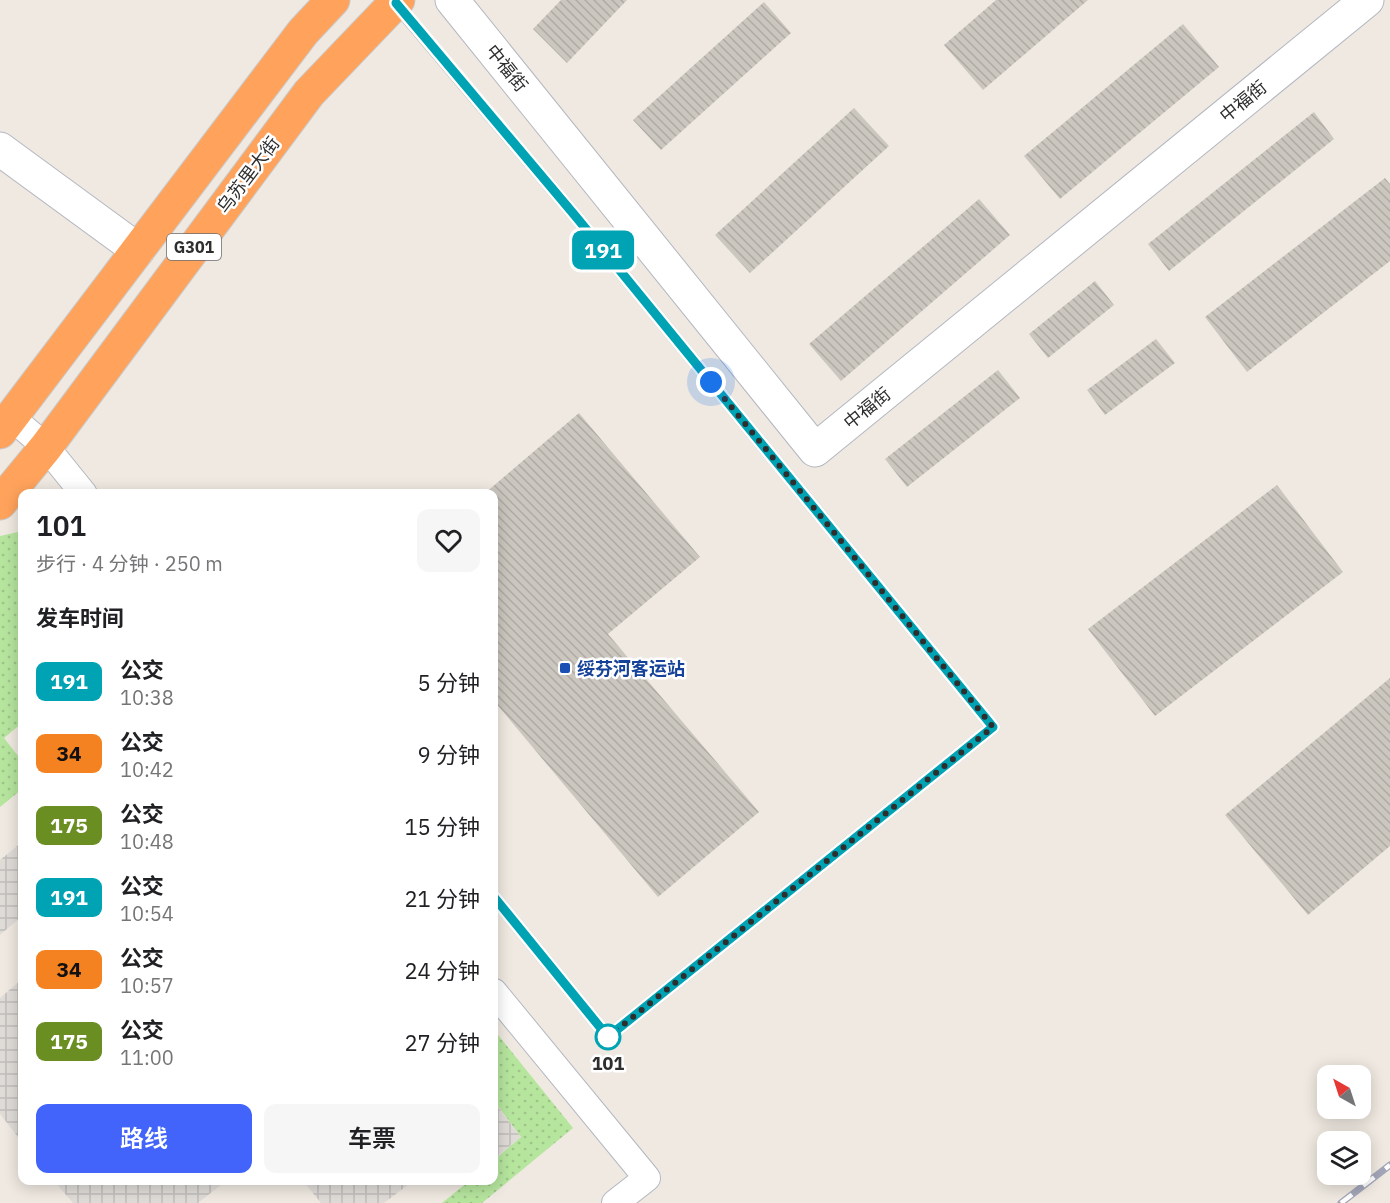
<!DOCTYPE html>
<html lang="zh">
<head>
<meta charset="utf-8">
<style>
	:root { --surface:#fff; --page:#f6f6f6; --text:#202124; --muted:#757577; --accent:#4264fb }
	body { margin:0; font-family:"IBM Plex Sans","Noto Sans SC",sans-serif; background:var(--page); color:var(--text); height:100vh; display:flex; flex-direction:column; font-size:22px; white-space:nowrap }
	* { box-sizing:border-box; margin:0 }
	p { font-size:20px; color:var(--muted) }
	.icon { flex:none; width:33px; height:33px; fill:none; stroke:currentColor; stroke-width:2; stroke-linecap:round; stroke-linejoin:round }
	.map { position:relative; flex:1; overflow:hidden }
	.drawer { position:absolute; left:18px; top:489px; width:480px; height:696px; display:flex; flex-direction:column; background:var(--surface); border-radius:12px; box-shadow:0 3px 15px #0003 }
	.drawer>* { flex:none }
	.badge { padding:0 12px; border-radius:9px; font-size:21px; line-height:39px }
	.needle { width:39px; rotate:321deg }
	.controls { position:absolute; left:1317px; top:1065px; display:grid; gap:12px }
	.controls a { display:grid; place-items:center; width:54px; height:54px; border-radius:12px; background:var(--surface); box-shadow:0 3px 15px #0003; font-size:30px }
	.you { position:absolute; width:30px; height:30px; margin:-15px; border:4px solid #fff; border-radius:50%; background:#1a73e8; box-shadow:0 0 0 9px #1a73e833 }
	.map>.badge { position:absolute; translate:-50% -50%; box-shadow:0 0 0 3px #fff }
	h2 { padding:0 18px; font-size:22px; line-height:54px }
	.round { display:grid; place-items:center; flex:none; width:63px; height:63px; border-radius:12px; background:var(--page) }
	.head { display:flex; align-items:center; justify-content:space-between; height:102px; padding:0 18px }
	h1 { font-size:28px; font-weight:600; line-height:45px }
	.button { display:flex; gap:12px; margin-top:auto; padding:12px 18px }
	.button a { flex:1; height:69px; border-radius:12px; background:var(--accent); color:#fff; font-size:24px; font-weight:600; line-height:69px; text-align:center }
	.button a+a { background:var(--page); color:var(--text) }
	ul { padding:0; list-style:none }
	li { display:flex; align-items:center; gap:18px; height:72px; padding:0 18px }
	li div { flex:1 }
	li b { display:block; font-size:22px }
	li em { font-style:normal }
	li .badge { min-width:66px; font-weight:700; text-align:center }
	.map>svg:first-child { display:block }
</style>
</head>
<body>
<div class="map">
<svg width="1390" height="1203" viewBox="0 0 1390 1203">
	<defs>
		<pattern id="grass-dots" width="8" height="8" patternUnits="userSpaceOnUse" patternTransform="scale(1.5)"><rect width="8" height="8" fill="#b6e59e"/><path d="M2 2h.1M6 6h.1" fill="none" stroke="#9dc588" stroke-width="1.8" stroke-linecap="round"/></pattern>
		<pattern id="plaza-grid" width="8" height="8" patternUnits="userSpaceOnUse" patternTransform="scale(1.5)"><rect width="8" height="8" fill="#dfdcd8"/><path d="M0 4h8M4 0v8" fill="none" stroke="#c0bdba"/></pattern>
		<pattern id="building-back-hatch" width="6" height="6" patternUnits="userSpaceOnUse" patternTransform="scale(1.5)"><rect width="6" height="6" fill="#cbc7bf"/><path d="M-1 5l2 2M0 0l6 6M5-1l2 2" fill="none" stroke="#afaba4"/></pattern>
	</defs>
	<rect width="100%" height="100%" fill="#efe9e1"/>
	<g fill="url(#grass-dots)">
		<path d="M18,532L22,533V723L4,738L22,761V789L0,807V536Z"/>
		<path d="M494,1030L573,1128L482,1203H442L469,1181L494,1180V1160L521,1137L494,1101Z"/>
	</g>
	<g fill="url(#plaza-grid)">
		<path d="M22,842V916L0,935V860Z"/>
		<path d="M22,979V1142L0,1114V998Z"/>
		<path d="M494,1102L521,1137L494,1159Z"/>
		<path d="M54,1181H226L198,1203H73Z"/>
		<path d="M303,1181H413L384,1203H321Z"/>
	</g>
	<g fill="url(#building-back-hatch)">
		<path d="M561,0H627L567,63L533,29Z"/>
		<path d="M996,0H1088L983,90L944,45Z"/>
		<path d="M764,2L791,33L661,150L633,120Z"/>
		<path d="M1183,24L1219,67L1060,199L1024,156Z"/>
		<path d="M854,108L889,146L750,273L715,235Z"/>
		<path d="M1314,112L1334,139L1169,271L1148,244Z"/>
		<path d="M1385,178L1390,184V261L1247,372L1205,317Z"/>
		<path d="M979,199L1010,235L841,381L809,344Z"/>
		<path d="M1095,281L1114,305L1048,358L1029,334Z"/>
		<path d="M1156,339L1175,363L1105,415L1087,390Z"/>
		<path d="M998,370L1020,398L907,487L885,459Z"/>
		<path d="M579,413L700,557L608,634L759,812L658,897L494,701V494H484Z"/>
		<path d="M1277,485L1343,572L1155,716L1088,629Z"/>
		<path d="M1390,678V846L1308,915L1225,815Z"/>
	</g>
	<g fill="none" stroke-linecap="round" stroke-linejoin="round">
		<defs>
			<path id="lane" d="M396,4L577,218L993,727L608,1037L494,897"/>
			<g id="street">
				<path d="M12,418L46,447L84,494"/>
				<path d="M494,992L647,1178L615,1203"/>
			</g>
			<g id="secondary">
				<path d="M452,0L815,450L1367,0"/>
				<path d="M0,149L138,250"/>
			</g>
			<g id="highway">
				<path d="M0,432L303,32L333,0"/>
				<path d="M0,503L46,447L309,93L398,0"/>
			</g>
		</defs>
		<use href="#lane" stroke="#b4b7c1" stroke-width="14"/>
		<use href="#street" stroke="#b4b7c1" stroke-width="28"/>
		<use href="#secondary" stroke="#b4b7c1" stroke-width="35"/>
		<use href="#highway" stroke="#c9c9c9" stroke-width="35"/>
		<use href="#lane" stroke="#fff" stroke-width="12"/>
		<use href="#street" stroke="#fff" stroke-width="26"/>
		<use href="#secondary" stroke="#fff" stroke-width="33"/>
		<use href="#highway" stroke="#ffa35c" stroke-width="33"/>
		<defs>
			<path id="rail" d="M1341,1203L1390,1165"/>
		</defs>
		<use href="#rail" stroke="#a3a6b8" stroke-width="7"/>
		<use href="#rail" stroke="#fff" stroke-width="4.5" stroke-dasharray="14" stroke-linecap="butt"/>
	</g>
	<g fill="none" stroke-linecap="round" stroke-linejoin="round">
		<defs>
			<path id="line" d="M396,3L577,218L993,727L608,1037L494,897"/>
		</defs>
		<use href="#line" stroke="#fff" stroke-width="14"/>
		<use href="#line" stroke="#00a3b4" stroke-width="9"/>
		<path stroke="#2e2e2e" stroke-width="6" stroke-dasharray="0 10.8" d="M608,1037L993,727L711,382"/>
	</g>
	<rect fill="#1a4fb4" stroke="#fff" stroke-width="2" x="559" y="662" width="12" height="12" rx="3"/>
	<circle fill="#fff" stroke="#00a3b4" stroke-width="3" cx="608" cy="1037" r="12"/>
	<g text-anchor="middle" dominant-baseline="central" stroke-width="5" stroke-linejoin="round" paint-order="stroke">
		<rect fill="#fff" stroke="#6d6d6d" stroke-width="1.5" x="167" y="234" width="54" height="26" rx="4.5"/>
		<g font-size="16" font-weight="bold" fill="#2e2e2e">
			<text x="194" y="247">G301</text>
		</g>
		<g font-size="18" fill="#2e2e2e" stroke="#fff">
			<text transform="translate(507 68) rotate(51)">中福街</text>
			<text transform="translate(1243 101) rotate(-39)">中福街</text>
			<text transform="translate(248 175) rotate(-53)">乌苏里大街</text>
			<text transform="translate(867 408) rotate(-39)">中福街</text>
		</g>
		<g font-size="18" font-weight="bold" fill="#164399" stroke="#fff" text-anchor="start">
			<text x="577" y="668">绥芬河客运站</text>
		</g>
		<g font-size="18" font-weight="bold" fill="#2e2e2e" stroke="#fff">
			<text x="608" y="1063">101</text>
		</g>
	</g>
</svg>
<div class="controls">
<a><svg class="needle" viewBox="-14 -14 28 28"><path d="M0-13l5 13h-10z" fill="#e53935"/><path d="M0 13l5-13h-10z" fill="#757577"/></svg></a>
<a><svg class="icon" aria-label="layers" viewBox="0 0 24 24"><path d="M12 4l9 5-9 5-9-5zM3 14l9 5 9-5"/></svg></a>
</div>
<div class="you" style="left:711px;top:382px"></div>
<b class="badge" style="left:603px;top:250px;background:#00a3b4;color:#fff">191</b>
<section class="drawer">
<div class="head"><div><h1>101</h1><p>步行 · 4 分钟 · 250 m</p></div><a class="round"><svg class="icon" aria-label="heart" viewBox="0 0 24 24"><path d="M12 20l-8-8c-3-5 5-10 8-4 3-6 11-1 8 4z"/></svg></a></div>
<h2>发车时间</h2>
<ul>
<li><span class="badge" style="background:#00a3b4;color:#fff">191</span><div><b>公交</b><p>10:38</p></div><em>5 分钟</em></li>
<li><span class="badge" style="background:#f58220;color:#111">34</span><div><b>公交</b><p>10:42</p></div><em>9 分钟</em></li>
<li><span class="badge" style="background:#6b8e23;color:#fff">175</span><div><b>公交</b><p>10:48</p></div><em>15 分钟</em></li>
<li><span class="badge" style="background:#00a3b4;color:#fff">191</span><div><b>公交</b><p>10:54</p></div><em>21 分钟</em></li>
<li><span class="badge" style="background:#f58220;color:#111">34</span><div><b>公交</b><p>10:57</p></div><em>24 分钟</em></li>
<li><span class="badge" style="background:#6b8e23;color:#fff">175</span><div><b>公交</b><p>11:00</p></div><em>27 分钟</em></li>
</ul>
<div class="button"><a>路线</a><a>车票</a></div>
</section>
</div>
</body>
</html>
